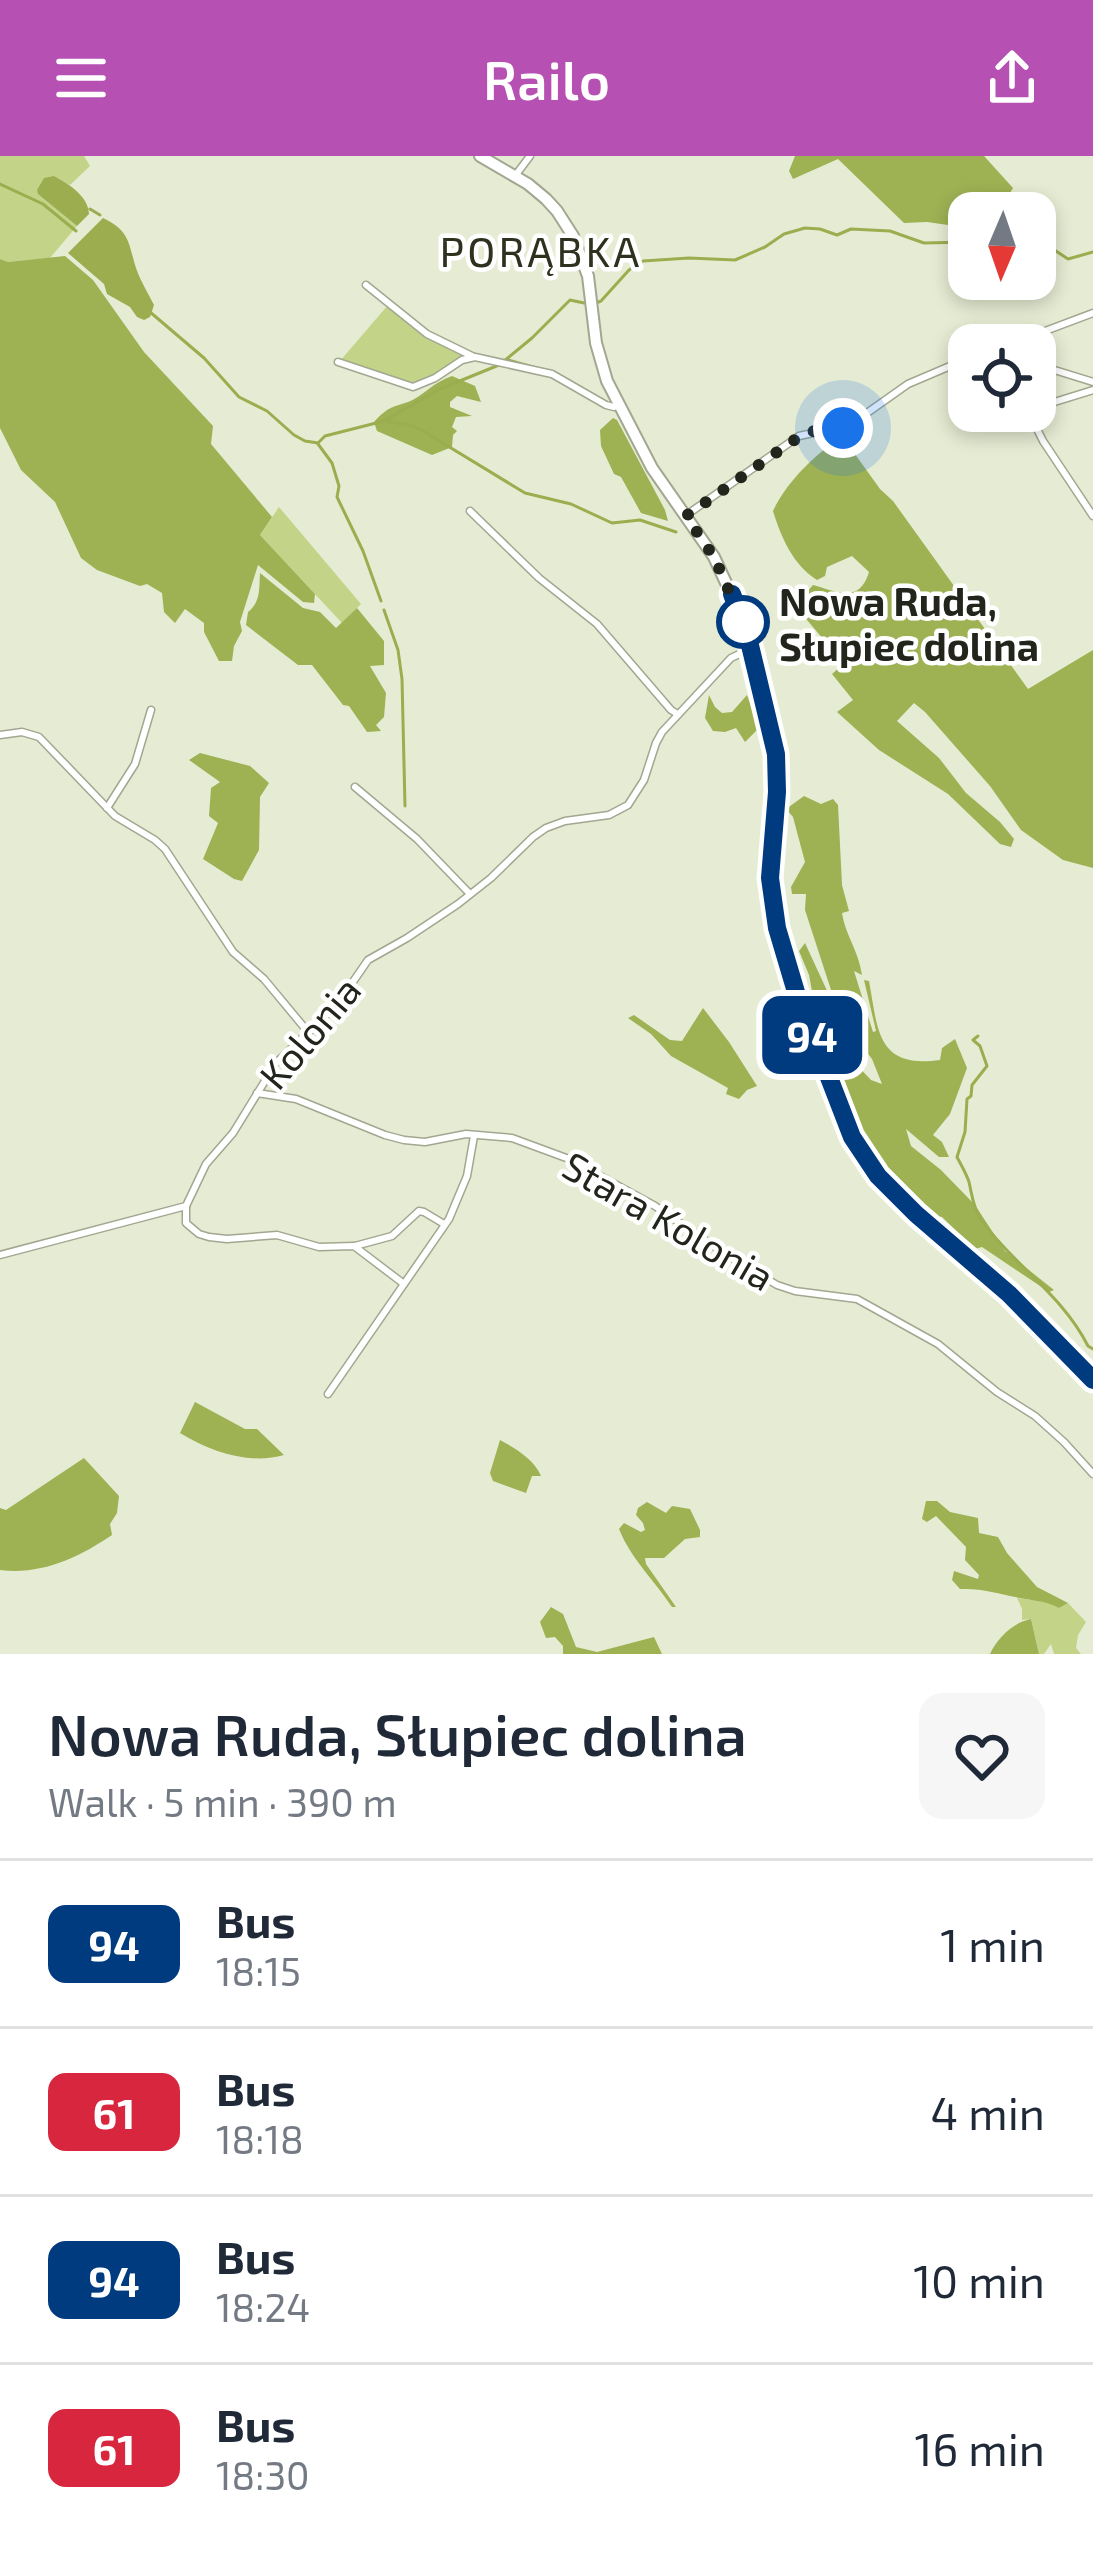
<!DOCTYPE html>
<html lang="en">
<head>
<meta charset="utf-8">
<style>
	:root { --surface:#fff; --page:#f6f6f7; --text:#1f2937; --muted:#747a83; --line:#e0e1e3; --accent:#b750b3 }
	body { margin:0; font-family:"Exo 2",sans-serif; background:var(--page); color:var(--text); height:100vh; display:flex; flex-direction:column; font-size:45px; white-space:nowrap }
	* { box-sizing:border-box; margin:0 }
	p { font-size:39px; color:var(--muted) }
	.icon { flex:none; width:66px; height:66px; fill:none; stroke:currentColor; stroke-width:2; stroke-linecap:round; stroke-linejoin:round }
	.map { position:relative; height:1498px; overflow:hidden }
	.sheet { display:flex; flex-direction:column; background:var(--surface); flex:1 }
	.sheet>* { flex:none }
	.badge { padding:0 24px; border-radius:18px; font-size:42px; line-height:78px }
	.needle { width:78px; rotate:182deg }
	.buttons { position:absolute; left:948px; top:36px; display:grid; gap:24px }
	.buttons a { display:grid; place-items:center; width:108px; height:108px; border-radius:24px; background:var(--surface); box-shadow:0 6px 18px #0003; font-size:60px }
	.you { position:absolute; width:60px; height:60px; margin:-30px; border:9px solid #fff; border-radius:50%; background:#1a73e8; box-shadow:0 0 0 18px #1a73e833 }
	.map>.badge { position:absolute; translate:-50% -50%; box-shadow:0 0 0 6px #fff }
	.round { display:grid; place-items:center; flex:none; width:126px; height:126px; border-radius:24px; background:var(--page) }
	.headline { display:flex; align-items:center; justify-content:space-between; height:204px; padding:0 48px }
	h1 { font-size:57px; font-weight:600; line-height:90px }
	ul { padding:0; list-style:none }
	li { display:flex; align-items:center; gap:36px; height:168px; padding:0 48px; border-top:3px solid var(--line) }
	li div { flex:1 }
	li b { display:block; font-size:45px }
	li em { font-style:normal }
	li .badge { min-width:132px; font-weight:700; text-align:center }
	header { display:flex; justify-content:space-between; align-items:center; height:156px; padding:0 48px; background:var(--accent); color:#fff; font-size:54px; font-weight:600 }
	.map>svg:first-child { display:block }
</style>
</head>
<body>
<header><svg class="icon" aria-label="menu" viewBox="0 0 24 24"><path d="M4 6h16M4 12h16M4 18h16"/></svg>Railo<svg class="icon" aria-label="share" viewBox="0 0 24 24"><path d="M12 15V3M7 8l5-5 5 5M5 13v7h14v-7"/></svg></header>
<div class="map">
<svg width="1093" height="1498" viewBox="0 0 1093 1498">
	<rect width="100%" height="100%" fill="#e6ecd3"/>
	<g fill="#c3d489">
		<path d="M0,0H84L90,10L70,29L54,20L39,38L77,70L50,102L8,106L0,103Z"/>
		<path d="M388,149L426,181L463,200L425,225L410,228L340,205Z"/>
		<path d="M279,351L361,448L342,467L260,379Z"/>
		<path d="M1017,1442L1053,1447L1059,1452L1068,1447L1086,1466L1078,1479L1076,1492L1081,1498H1054L1051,1488L1044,1498H1039L1031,1463L1022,1464V1453Z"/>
	</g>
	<g fill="#9eb153">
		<path d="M795,0H984L1013,32L999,56L969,57V72L927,66L904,67L838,3L793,23L789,15Z"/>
		<path d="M65,100L93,124L144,196L213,270L211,288L272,361L260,379L315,438L314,447L303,446L258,409L240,466L242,475L234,490L232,505H219L204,476V467L185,453L175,467L164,456L162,437L147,428L140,430L97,414L81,402L55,346L21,314L0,272V103L8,106Z"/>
		<path d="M452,220L475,230L481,246L457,240L450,246V251L472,260L456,261L452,271L457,275L453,279L452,291L432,299L377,275L374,266C388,251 390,252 408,246C422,241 433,226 452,220Z"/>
		<path d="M613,262L617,264L665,354L668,365L641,357L621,321L614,318L601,290L600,274Z"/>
		<path d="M842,280L880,333L893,345L1028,533L1093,494V712L1063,704L1021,674L990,630L925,556L914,547L897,565L939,602L966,637L1000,666L1014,683L1011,691L1000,688L948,638L879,594L837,556L853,544L832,518L841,510L839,502L802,458L799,445L813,429C836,435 859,449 869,416L852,400L827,411L825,420L817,424C793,409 781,381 773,355C788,324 814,300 842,280Z"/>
		<path d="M260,417L303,452L320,456L336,472L357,452L384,485V509L370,510L386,537L384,561L376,569L381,575L367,576L349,550L343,549L312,509H298L246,469L248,456C261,446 259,432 260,417Z"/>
		<path d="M709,539L715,551L722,557L732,556L747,539L759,572L745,586L736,572L725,576L713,575L705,562Z"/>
		<path d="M200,597L250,610L269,627L260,641L259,694L242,725L234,723L203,703L218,667L209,660L211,632L220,626L189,604Z"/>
		<path d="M804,640L821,648L833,643L838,649L842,729L849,755L842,757C846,781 858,793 862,819L854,815L873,876L876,875L864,824L869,825C878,873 876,913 940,904L942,892L955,883L967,912L950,958L933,979L942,986L949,1001H939L906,973L911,990L941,1014L975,1049L1005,1095L1054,1134L1049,1136L982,1091L975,1093L942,1061L925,1058L873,1005L858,980L802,831L812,835L809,819L799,795L805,787L841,865L852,904L871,924L882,928L872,903L852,877L832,837L805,754L806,738H792L791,731L805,706L793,661L786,653Z"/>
		<path d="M703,852L729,886L757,930L747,934L739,943L726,938L728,932L671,900L651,878L628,862L634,859L670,884L682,885Z"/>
		<path d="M195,1246L245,1273H257L284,1299C250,1309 211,1296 180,1277Z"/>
		<path d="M500,1284C515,1292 535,1304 541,1320H532L526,1337L493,1325L490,1317Z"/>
		<path d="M84,1302L119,1340L117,1357L110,1368L112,1379C78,1402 42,1419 0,1414V1352L6,1354Z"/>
		<path d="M926,1345H937L950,1356L978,1362L979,1377L998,1381L1007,1397L1037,1431L1068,1447L1059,1452C1047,1445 1034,1445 1020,1442C999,1438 982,1432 960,1433L952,1424L954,1415L978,1423L979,1419L965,1404L966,1391L936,1360L927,1366L922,1363Z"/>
		<path d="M647,1346L666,1357L672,1350L690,1353L700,1374V1381L685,1383L664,1402H645L646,1408L676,1451H672C655,1425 631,1403 619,1373L624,1367L641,1376L645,1374L643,1367L636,1359L638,1352Z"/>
		<path d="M551,1451L563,1458L576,1491L597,1496L654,1481L662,1498H563V1490L555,1481L546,1482L540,1466Z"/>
		<path d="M1031,1463L1039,1498H990C997,1482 1014,1466 1031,1463Z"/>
	</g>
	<g fill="#9bad4f">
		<path d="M54,20C69,28 88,40 89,58L77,70L38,38L37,34L44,22Z"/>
		<path d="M103,62C130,75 128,86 136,112C140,124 148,137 154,149L150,161L144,164L137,161L130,151L107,138L104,128L68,97Z"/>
	</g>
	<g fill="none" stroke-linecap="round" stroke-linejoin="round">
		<g stroke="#9bad4f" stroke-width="3">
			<path d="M0,28L43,48L76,75"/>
			<path d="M90,53L100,59"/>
			<path d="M1035,91L1053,93L1068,103L1093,96"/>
			<path d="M596,147L601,145L629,114L643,105L689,102L735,104L765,91L784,78L805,72L820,73L837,79L851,73L890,75L924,87L969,86"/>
			<path d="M150,156L204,202L239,241L267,255L294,279L305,285L318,287L325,280L384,265L440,233L499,209"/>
			<path d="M508,204L558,218"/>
			<path d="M504,205L532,182L570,144L584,147"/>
			<path d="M387,265L413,270L428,278L525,337L571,348L612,367L640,364L676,376"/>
			<path d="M318,288L332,307L339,330L337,341L363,395L381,445"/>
			<path d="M384,454L398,494L402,523L405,650"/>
			<path d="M978,880L973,884L980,890L987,910L972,929L971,940L967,943L965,976L957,1001C961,1009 966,1017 969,1026C972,1039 973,1051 980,1062C1012,1108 1062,1138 1088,1190L1093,1193"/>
		</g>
		<defs>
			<g id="minor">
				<path d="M515,20L530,0"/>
				<path d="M366,129L427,178L472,200"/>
				<path d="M1008,189L1093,157"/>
				<path d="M338,206L413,231L435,222L462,204L475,201L552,218L606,249L614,251L619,249"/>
				<path d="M1035,208L1093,226"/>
				<path d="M1035,252L1093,234"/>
				<path d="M1028,255L1043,285L1093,360"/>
				<path d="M470,355L539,422L597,468L671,554L676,557"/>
				<path d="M685,360L799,280L850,269L908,228L969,202"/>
				<path d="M0,579L22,576L39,581L115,660L155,684L165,693L233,796L264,823L308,876"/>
				<path d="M355,631L417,683L470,738"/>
				<path d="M107,652L135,608L151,554"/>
				<path d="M257,937L296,943L385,979L404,984L425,986L466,978L512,982L569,1003L655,1050L730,1101L777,1129L795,1135L857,1143L938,1188L997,1236L1035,1260L1064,1286L1093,1318"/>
				<path d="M186,1051V1067L199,1078L209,1081L227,1083L277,1079L319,1091L354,1090L404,1128"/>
				<path d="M355,1090L392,1080L419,1055L424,1056L444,1068"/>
				<path d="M0,1099L186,1050L206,1008L233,977L276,907L337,849L368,804L407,782L458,748L491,722L533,681L546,672L565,665L609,659L628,649L644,624L656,587L662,576L731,502L750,493"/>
				<path d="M328,1238L449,1063L467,1020L474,980"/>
			</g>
			<path id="secondary" d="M480,0L528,28L546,43L557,55L573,80L588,120L596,187L607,225L652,312L714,401L740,457L776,598L777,636L770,721L774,758L796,836L852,981L877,1020L1009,1138L1093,1224"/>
		</defs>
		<use href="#minor" stroke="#a1a790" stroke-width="9"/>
		<use href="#secondary" stroke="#a1a790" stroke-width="14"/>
		<use href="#minor" stroke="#fff" stroke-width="6"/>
		<use href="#secondary" stroke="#fff" stroke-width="10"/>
	</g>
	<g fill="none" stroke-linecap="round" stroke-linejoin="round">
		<defs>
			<path id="line" d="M732,438L748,481L776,598L777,636L770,722L777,772L796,836L852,981L878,1020L916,1058L1009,1138L1093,1224"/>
		</defs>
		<use href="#line" stroke="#fff" stroke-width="27"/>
		<use href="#line" stroke="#003b80" stroke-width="18"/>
		<path stroke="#22251b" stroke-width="12" stroke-dasharray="0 21.6" d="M743,466L744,469L714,401L686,360L800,280L817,274L843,272"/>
	</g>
	<circle fill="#fff" stroke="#003b80" stroke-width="6" cx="743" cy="466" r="24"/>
	<g text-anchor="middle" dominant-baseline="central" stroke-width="9" stroke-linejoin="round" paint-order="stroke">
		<g font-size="39" font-weight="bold" fill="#22251b" stroke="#fff" text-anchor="start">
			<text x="779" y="444">Nowa Ruda,<tspan x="779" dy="45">Słupiec dolina</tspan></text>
		</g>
		<g font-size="39" fill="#22251b" stroke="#fff">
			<text transform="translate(309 876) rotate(-50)">Kolonia</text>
			<text transform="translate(669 1064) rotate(30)">Stara Kolonia</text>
		</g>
		<g font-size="42" letter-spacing="3" fill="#2d311e" stroke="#fff">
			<text x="541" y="94">PORĄBKA</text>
		</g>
	</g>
</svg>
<div class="buttons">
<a><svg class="needle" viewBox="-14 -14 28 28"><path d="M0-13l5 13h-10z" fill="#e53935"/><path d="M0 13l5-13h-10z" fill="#747a83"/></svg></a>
<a><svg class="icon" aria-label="locate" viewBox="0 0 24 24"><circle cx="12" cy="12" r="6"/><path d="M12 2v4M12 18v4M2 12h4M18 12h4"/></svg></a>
</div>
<div class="you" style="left:843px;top:272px"></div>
<b class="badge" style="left:812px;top:879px;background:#003b80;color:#fff">94</b>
</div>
<section class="sheet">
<div class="headline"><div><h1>Nowa Ruda, Słupiec dolina</h1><p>Walk · 5 min · 390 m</p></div><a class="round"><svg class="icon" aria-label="heart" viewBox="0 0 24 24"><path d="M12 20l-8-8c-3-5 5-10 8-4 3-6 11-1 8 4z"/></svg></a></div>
<ul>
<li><span class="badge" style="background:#003b80;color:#fff">94</span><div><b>Bus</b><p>18:15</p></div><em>1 min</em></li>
<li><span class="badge" style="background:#d7263d;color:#fff">61</span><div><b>Bus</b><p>18:18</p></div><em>4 min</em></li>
<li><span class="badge" style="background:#003b80;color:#fff">94</span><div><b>Bus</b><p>18:24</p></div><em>10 min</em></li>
<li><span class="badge" style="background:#d7263d;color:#fff">61</span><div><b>Bus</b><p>18:30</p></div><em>16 min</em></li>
</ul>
</section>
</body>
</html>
